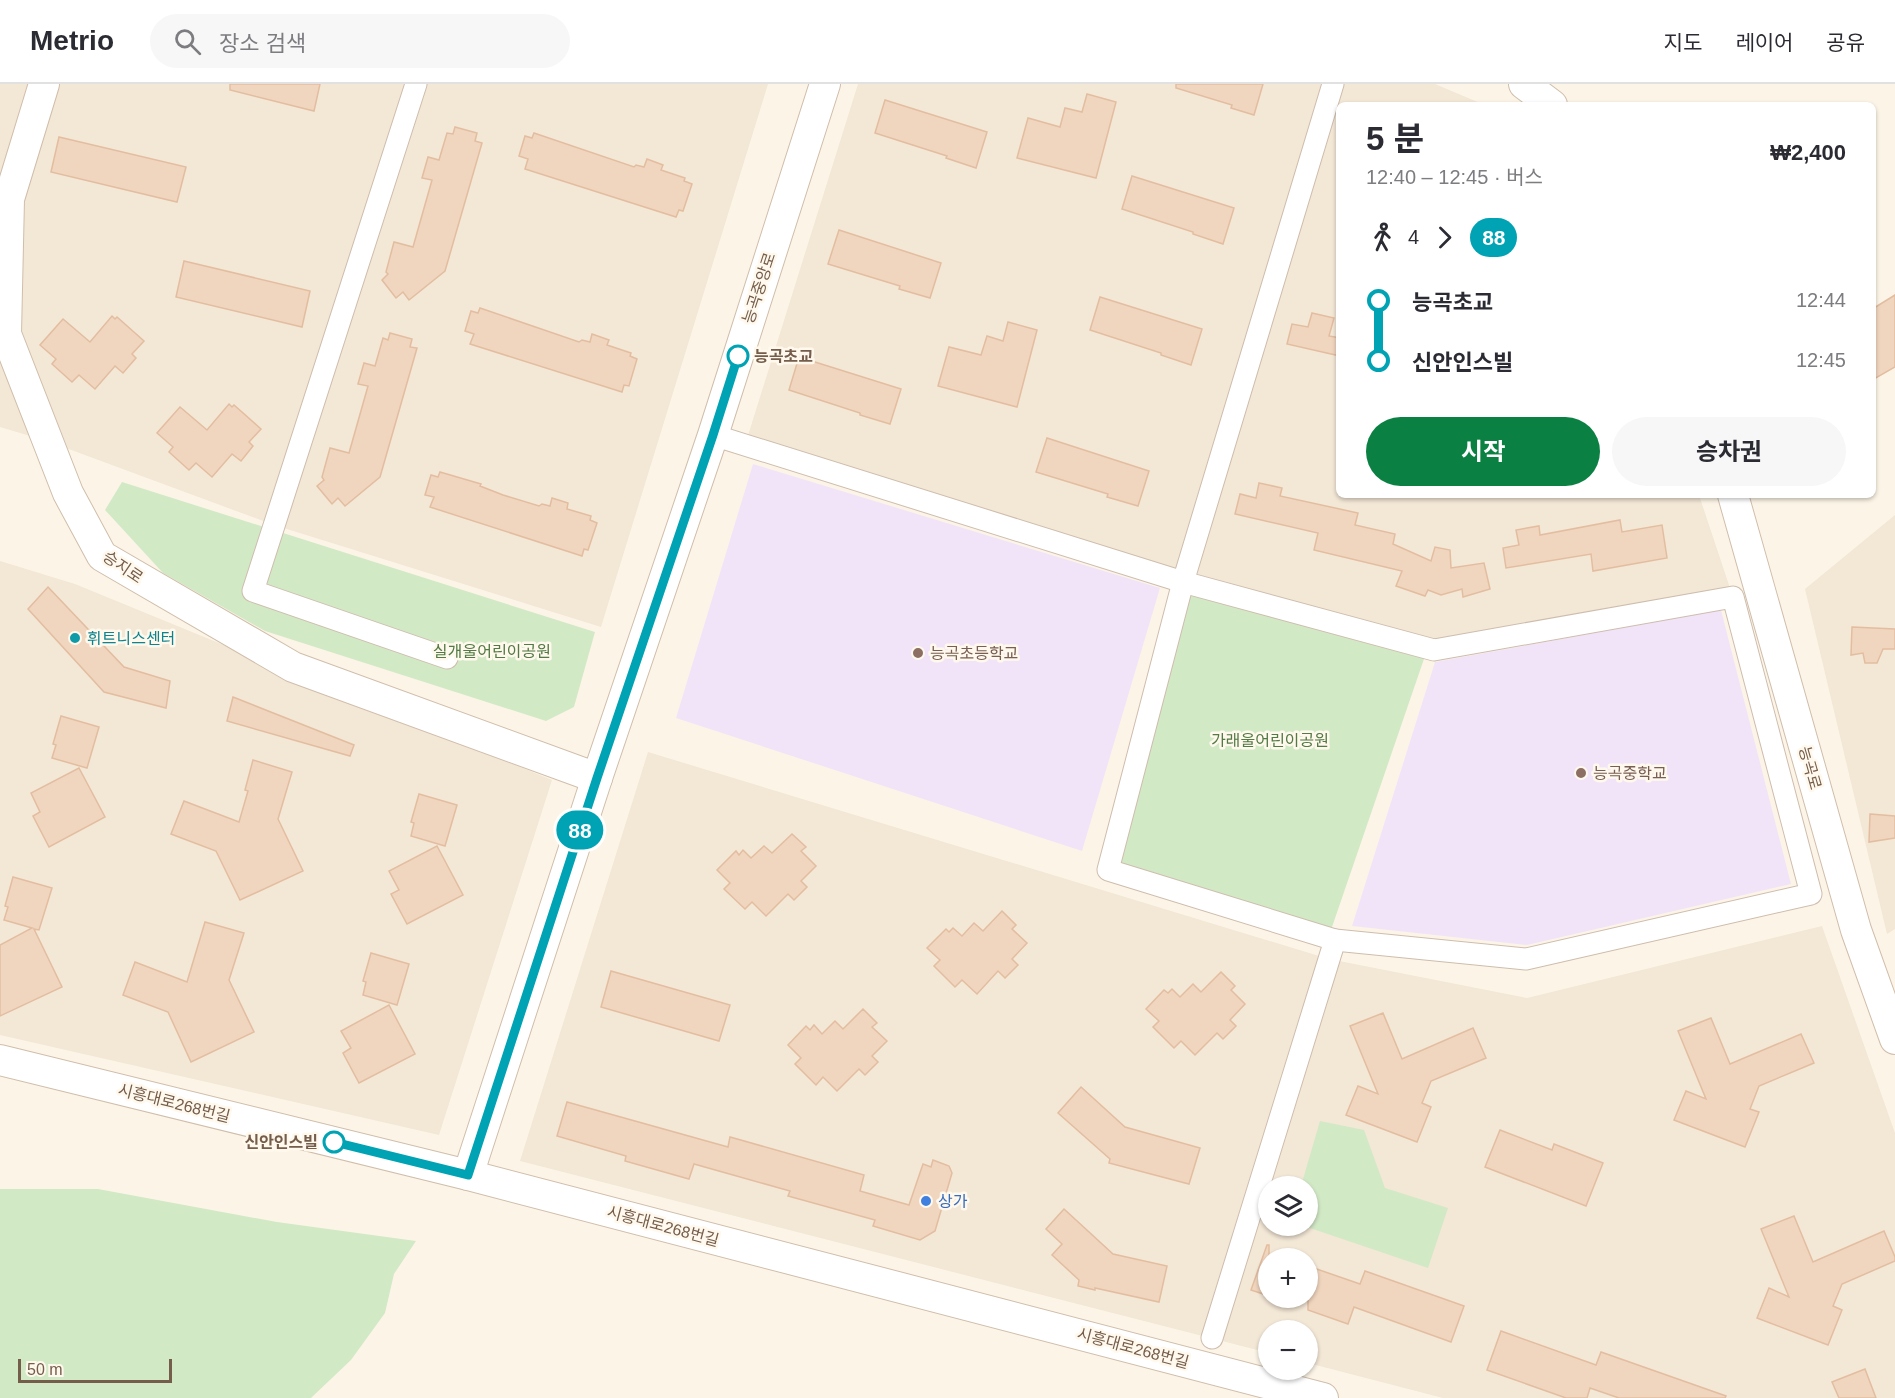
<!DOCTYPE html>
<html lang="ko">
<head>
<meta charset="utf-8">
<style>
	:root { --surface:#fff; --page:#f7f7f7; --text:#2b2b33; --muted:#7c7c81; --line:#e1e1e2; --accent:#0b8043 }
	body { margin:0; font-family:Helvetica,"Noto Sans KR",sans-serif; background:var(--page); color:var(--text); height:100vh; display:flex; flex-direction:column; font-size:22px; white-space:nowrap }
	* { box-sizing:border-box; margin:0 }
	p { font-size:20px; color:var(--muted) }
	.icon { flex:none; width:33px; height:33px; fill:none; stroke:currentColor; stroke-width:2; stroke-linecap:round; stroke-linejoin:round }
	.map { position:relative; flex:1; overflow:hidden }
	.sheet { position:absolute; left:1336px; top:18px; width:540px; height:396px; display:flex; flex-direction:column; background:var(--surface); border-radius:9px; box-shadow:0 2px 4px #0004 }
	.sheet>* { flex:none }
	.badge { padding:0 12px; border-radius:20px; font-size:21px; line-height:39px }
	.tools { position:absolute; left:1258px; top:1092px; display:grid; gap:12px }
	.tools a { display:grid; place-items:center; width:60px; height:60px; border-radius:50%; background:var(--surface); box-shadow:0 2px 4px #0004; font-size:30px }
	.scale { position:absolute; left:18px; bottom:15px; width:154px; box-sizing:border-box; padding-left:6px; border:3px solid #755d4c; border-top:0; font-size:16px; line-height:21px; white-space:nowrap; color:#755d4c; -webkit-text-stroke:4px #fff9ed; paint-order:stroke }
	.map>.badge { position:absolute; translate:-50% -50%; box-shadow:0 0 0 3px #fff }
	.legs { display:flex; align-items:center; gap:9px; height:66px; padding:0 30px; font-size:20px }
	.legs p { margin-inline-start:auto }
	.summary { display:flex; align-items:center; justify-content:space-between; height:102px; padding:0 30px }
	h1 { font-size:33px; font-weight:700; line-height:45px }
	.primary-button { display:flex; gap:12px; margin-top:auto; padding:12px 30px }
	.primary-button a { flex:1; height:69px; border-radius:36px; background:var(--accent); color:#fff; font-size:24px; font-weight:700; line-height:69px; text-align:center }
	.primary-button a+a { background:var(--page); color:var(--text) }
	ul { padding:0 30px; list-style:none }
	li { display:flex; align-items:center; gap:21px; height:60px; font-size:22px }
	li i { display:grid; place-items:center; width:9px; height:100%; margin:0 8px; background:currentColor }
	li i::after { content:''; width:15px; height:15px; margin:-8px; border:4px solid; border-radius:50%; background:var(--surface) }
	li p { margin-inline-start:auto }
	li:first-child i { background:linear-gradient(#0000 50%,currentColor 0) }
	li:last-child i { background:linear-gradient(currentColor 50%,#0000 0) }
	header { display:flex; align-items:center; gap:36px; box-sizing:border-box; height:84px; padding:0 30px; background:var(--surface); border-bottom:2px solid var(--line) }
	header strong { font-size:28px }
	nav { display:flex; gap:33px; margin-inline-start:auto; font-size:21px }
	.search { width:420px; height:54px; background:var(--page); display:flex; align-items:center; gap:15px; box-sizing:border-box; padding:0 21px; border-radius:33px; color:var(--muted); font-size:22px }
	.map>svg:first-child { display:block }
</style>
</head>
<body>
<header>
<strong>Metrio</strong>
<div class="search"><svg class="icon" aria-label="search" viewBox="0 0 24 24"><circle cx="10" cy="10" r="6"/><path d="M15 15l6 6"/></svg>장소 검색</div>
<nav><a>지도</a><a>레이어</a><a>공유</a></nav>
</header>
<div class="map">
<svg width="1895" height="1314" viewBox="0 0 1895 1314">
	<rect width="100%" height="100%" fill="#fcf5e7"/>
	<g fill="#f3e7d6" fill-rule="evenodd">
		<path d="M0,0H768L601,543L274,441L47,357L0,343Z"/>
		<path d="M858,0H1435L1480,19L1482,21H1340V411H1699L1733,513L1434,566L745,361Z"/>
		<path d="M1895,431V845L1887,850L1805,505Z"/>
		<path d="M0,477L75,500L552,696L439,1051L0,951Z"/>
		<path d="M648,668L1329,875L1527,914L1822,842L1895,1049V1314H1443L1308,1279V1246H1269V1269L520,1077ZM1269,1102H1308V1142H1269ZM1269,1174H1308V1214H1269Z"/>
	</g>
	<g fill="#f2e4f8">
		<path d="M753,380L1160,504L1082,767L676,634Z"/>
		<path d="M1721,526L1791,800L1527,861L1352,842L1435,578Z"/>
	</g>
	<g fill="#d2e9c6">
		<path d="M122,398L595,548L574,623L546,637L265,547L163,489L105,426Z"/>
		<path d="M1187,507L1425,572L1331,846L1111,780Z"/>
		<path d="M1320,1037L1364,1046L1385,1104L1448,1124L1428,1184L1304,1142H1308V1102H1301Z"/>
		<path d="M0,1105H98L277,1138L416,1157L394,1190L385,1229L351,1276L311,1314H0Z"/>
	</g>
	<g fill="#f1d6bf" stroke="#e3bda0" stroke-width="1.5">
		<path d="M230,0H320L314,27L230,6Z"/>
		<path d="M1176,0H1263L1254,31L1231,24L1232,21L1176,4Z"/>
		<path d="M1087,10L1116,18L1096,94L1017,74L1028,34L1060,43L1065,24L1082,28Z"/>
		<path d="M885,16L987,48L976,84L946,74L947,72L875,49Z"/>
		<path d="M455,43L477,49L475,57L482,59L445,187L409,216L403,208L396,214L382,196L388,190L386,188L394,158L413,163L432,96L422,94L428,73L439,76L447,49L453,50Z"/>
		<path d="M534,49L634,83L636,81L644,83L647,75L663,81L661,86L685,94L684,97L692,100L683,127L679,126L676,133L525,85L528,75L519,72L525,52L532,54Z"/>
		<path d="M59,53L186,83L177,118L51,88Z"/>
		<path d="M1132,92L1234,124L1223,160L1193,150V148L1122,125Z"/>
		<path d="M839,146L941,179L930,214L899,205L900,202L828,180Z"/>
		<path d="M184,177L310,207L302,243L176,213Z"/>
		<path d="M1895,211V283L1874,295V224Z"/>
		<path d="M1100,213L1202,245L1191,281L1161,271V269L1090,246Z"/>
		<path d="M480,224L579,258L582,256L590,258L592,250L609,256L607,261L631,269L630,272L637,275L629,302L624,301L622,308L470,260L474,250L465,247L471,227L478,229Z"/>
		<path d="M1312,229L1334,234L1329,252L1340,254V272L1287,260L1292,240L1308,243Z"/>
		<path d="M112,232L115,235L117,233L144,257L132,270L136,274L123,289L115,282L95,305L79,291L72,298L52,280L56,275L40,261L63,235L90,258Z"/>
		<path d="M1008,238L1037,246L1017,323L938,302L949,263L981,271L987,252L1003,257Z"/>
		<path d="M390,249L412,255L410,263L417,264L380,393L345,422L338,414L332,420L317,402L324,396L322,393L330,364L349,369L368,302L358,300L364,279L375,282L383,254L388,256Z"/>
		<path d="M799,273L901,305L890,340L860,331V329L789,306Z"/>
		<path d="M229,320L232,323L234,321L261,345L249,358L253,362L241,377L232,370L212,393L196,379L189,386L169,368L173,363L157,349L180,323L207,346Z"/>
		<path d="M1047,354L1149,387L1138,422L1107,413L1108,410L1036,388Z"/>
		<path d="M440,388L481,400L480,402L503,411L539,422L542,420L550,422L552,414L568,419L567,425L591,432L590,436L597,439L588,466L584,465L582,472L430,423L434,413L425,411L431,391L438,393Z"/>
		<path d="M1259,399L1282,404L1280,412L1358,429L1355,441L1395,450L1393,460L1431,477L1435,463L1450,466L1451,484L1484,479L1490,505L1463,513L1462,505L1441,511L1428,506L1425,512L1396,502L1402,487L1314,466L1318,449L1235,430L1240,410L1256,414Z"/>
		<path d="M1620,436L1622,448L1662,441L1667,474L1593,487L1591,470L1506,484L1503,464L1519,461L1516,446L1539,442L1540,451Z"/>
		<path d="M48,503L124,583L170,597L166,624L104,608L28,525Z"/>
		<path d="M1852,543L1895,545V565H1883L1877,579H1865L1863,569L1851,571Z"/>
		<path d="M233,613L354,661L350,672L227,637Z"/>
		<path d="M61,632L99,643L87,684L52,674L56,661L53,660Z"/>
		<path d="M253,676L292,688L278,735L303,787L240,816L216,767L171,750L184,717L239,738L248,707L245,706Z"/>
		<path d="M79,684L105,733L49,763L33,732L40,728L31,709Z"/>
		<path d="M419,710L457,721L445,762L411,752L414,739L411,738Z"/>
		<path d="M1870,730L1895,732V754L1869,758Z"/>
		<path d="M792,750L806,763L801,767L816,782L801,797L807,803L794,816L788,810L766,832L752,818L745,825L724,805L730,799L717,786L736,767L739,771L743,766L751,774L764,762L772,769Z"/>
		<path d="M437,762L463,811L407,840L391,810L399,806L389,787Z"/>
		<path d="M13,793L52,804L39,846L34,845L62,903L0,932V861L32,844L4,836L8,823L5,822Z"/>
		<path d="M1002,827L1016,841L1012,845L1027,859L1012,875L1018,881L1005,894L998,887L977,910L962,896L955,903L934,882L940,876L927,864L946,845L949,848L953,844L962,852L974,839L983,847Z"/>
		<path d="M205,838L244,849L229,896L254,948L191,978L168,928L123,911L135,878L187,898Z"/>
		<path d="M371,869L409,880L397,921L363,911L366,898L363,897Z"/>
		<path d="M611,887L730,921L719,957L601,923Z"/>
		<path d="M1221,888L1235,902L1231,906L1245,920L1230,936L1236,942L1223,955L1217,949L1195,971L1181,957L1174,964L1153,943L1159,937L1146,925L1164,906L1168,909L1172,905L1180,913L1193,900L1201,908Z"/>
		<path d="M389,921L415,970L359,999L343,969L351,964L341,947Z"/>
		<path d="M863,925L877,939L872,943L887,957L872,972L878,978L865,991L859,985L837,1007L823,993L816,1001L795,980L801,974L788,961L806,942L810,946L814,941L822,950L835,937L843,945Z"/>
		<path d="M1383,929L1402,975L1473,944L1486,974L1431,997L1422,1019L1431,1023L1417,1058L1346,1031L1358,1002L1378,1010L1350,942Z"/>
		<path d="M1711,934L1730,980L1801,950L1814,979L1759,1002L1750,1025L1759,1028L1745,1063L1674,1036L1686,1007L1706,1015L1678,947Z"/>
		<path d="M1081,1003L1125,1043L1200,1064L1189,1100L1109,1079L1110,1075L1058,1029Z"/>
		<path d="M567,1018L728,1063L730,1053L864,1091L860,1107L909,1121L923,1080L931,1083L933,1076L949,1082L952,1089L935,1147L920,1156L873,1142L875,1136L788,1112L790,1107L694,1080L689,1095L625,1077L626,1072L557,1052Z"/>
		<path d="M1500,1046L1552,1066L1554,1060L1603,1079L1586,1122L1485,1083Z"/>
		<path d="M1064,1125L1113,1170L1167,1182L1159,1218L1095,1204V1206L1078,1202L1079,1196L1052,1171L1062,1160L1046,1145Z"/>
		<path d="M1794,1132L1813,1178L1884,1147L1895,1173V1177L1842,1200L1833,1222L1842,1226L1828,1261L1757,1234L1769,1204L1789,1213L1761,1145Z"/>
		<path d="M1267,1161H1269V1212L1251,1206Z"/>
		<path d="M1308,1182L1360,1200L1365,1187L1464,1222L1451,1258L1354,1223L1348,1240L1308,1226Z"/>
		<path d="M1501,1247L1596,1281L1601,1268L1726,1312L1725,1314H1619L1590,1304L1587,1314H1566L1487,1286Z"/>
		<path d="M1865,1285L1876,1314H1839L1832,1298Z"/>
	</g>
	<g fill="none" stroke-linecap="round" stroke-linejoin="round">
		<defs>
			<g id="street">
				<path d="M416,0L253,507L447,574"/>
				<path d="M713,351L1183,498L1434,566L1733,513L1811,810L1526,875L1335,856"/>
				<path d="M1212,1254L1335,856L1108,786L1183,498L1333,0"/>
			</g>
			<g id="secondary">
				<path d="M44,0L9,115L6,250L68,409L102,472L293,583L597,694"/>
				<path d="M1524,0L1552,21"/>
				<path d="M1733,411L1856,846L1895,955"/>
				<path d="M0,976L468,1091L1323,1314"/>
				<path d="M468,1091L597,694L713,351L825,0"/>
			</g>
		</defs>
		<use href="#street" stroke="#cebdad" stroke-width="23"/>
		<use href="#secondary" stroke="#d0beab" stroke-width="32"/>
		<use href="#street" stroke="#fff" stroke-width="21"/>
		<use href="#secondary" stroke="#fff" stroke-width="30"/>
	</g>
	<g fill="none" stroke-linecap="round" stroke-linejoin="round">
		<defs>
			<path id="line-1" d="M334,1058L468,1091L597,694L713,351L738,272"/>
		</defs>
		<use href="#line-1" stroke="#fff" stroke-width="14"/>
		<use href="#line-1" stroke="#00a3b4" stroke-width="9"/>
	</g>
	<g fill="#fff" stroke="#00a3b4" stroke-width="3">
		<circle cx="738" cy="272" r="10"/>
		<circle cx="334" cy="1058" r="10"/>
	</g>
	<circle fill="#0f9aa8" stroke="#fff9ed" stroke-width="2" cx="75" cy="554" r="6"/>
	<g fill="#8d6e63" stroke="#fff9ed" stroke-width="2">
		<circle cx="918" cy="569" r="6"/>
		<circle cx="1581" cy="689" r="6"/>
	</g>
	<circle fill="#3f7fe0" stroke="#fff9ed" stroke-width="2" cx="926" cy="1117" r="6"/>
	<g text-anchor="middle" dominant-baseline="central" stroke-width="5" stroke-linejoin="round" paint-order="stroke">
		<g font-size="16" fill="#755d4c" stroke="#fff9ed">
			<text transform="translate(759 204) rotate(-72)">능곡중앙로</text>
			<text transform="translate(123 483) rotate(34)">승지로</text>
			<text transform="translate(1810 684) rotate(74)">능곡로</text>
			<text transform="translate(174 1019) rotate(14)">시흥대로268번길</text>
			<text transform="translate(663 1142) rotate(15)">시흥대로268번길</text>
			<text transform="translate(1133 1264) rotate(15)">시흥대로268번길</text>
		</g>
		<g font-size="16" font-weight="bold" fill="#755d4c" stroke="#fff9ed" text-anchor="start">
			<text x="754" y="272">능곡초교</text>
			<text x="318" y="1058" text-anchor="end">신안인스빌</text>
		</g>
		<g font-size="16" fill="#0d838f" stroke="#fff9ed" text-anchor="start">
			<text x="87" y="554">휘트니스센터</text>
		</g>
		<g font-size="16" fill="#517a44" stroke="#fff9ed">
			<text x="492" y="567">실개울어린이공원</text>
			<text x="1270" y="656">가래울어린이공원</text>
		</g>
		<g font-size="16" fill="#785e54" stroke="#fff9ed" text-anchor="start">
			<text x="930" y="569">능곡초등학교</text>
			<text x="1593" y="689">능곡중학교</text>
		</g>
		<g font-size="16" fill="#366cbe" stroke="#fff9ed" text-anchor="start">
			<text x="938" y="1117">상가</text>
		</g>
	</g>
</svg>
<div class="tools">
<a><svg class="icon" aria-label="layers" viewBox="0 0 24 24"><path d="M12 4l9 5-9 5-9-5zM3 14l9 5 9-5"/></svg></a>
<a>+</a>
<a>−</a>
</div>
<div class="scale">50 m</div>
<b class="badge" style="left:580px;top:746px;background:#00a3b4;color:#fff">88</b>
<section class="sheet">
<div class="summary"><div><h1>5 분</h1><p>12:40 – 12:45 · 버스</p></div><b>₩2,400</b></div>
<div class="legs"><svg class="icon" aria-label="walk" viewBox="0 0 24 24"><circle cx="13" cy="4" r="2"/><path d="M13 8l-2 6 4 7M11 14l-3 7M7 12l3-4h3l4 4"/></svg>4<svg class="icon" aria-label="forward" viewBox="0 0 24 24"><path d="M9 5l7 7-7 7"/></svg><b class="badge" style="background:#00a3b4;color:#fff">88</b></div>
<ul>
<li><i style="color:#00a3b4"></i><b>능곡초교</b><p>12:44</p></li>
<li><i style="color:#00a3b4"></i><b>신안인스빌</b><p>12:45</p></li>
</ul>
<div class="primary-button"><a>시작</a><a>승차권</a></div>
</section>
</div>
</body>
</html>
